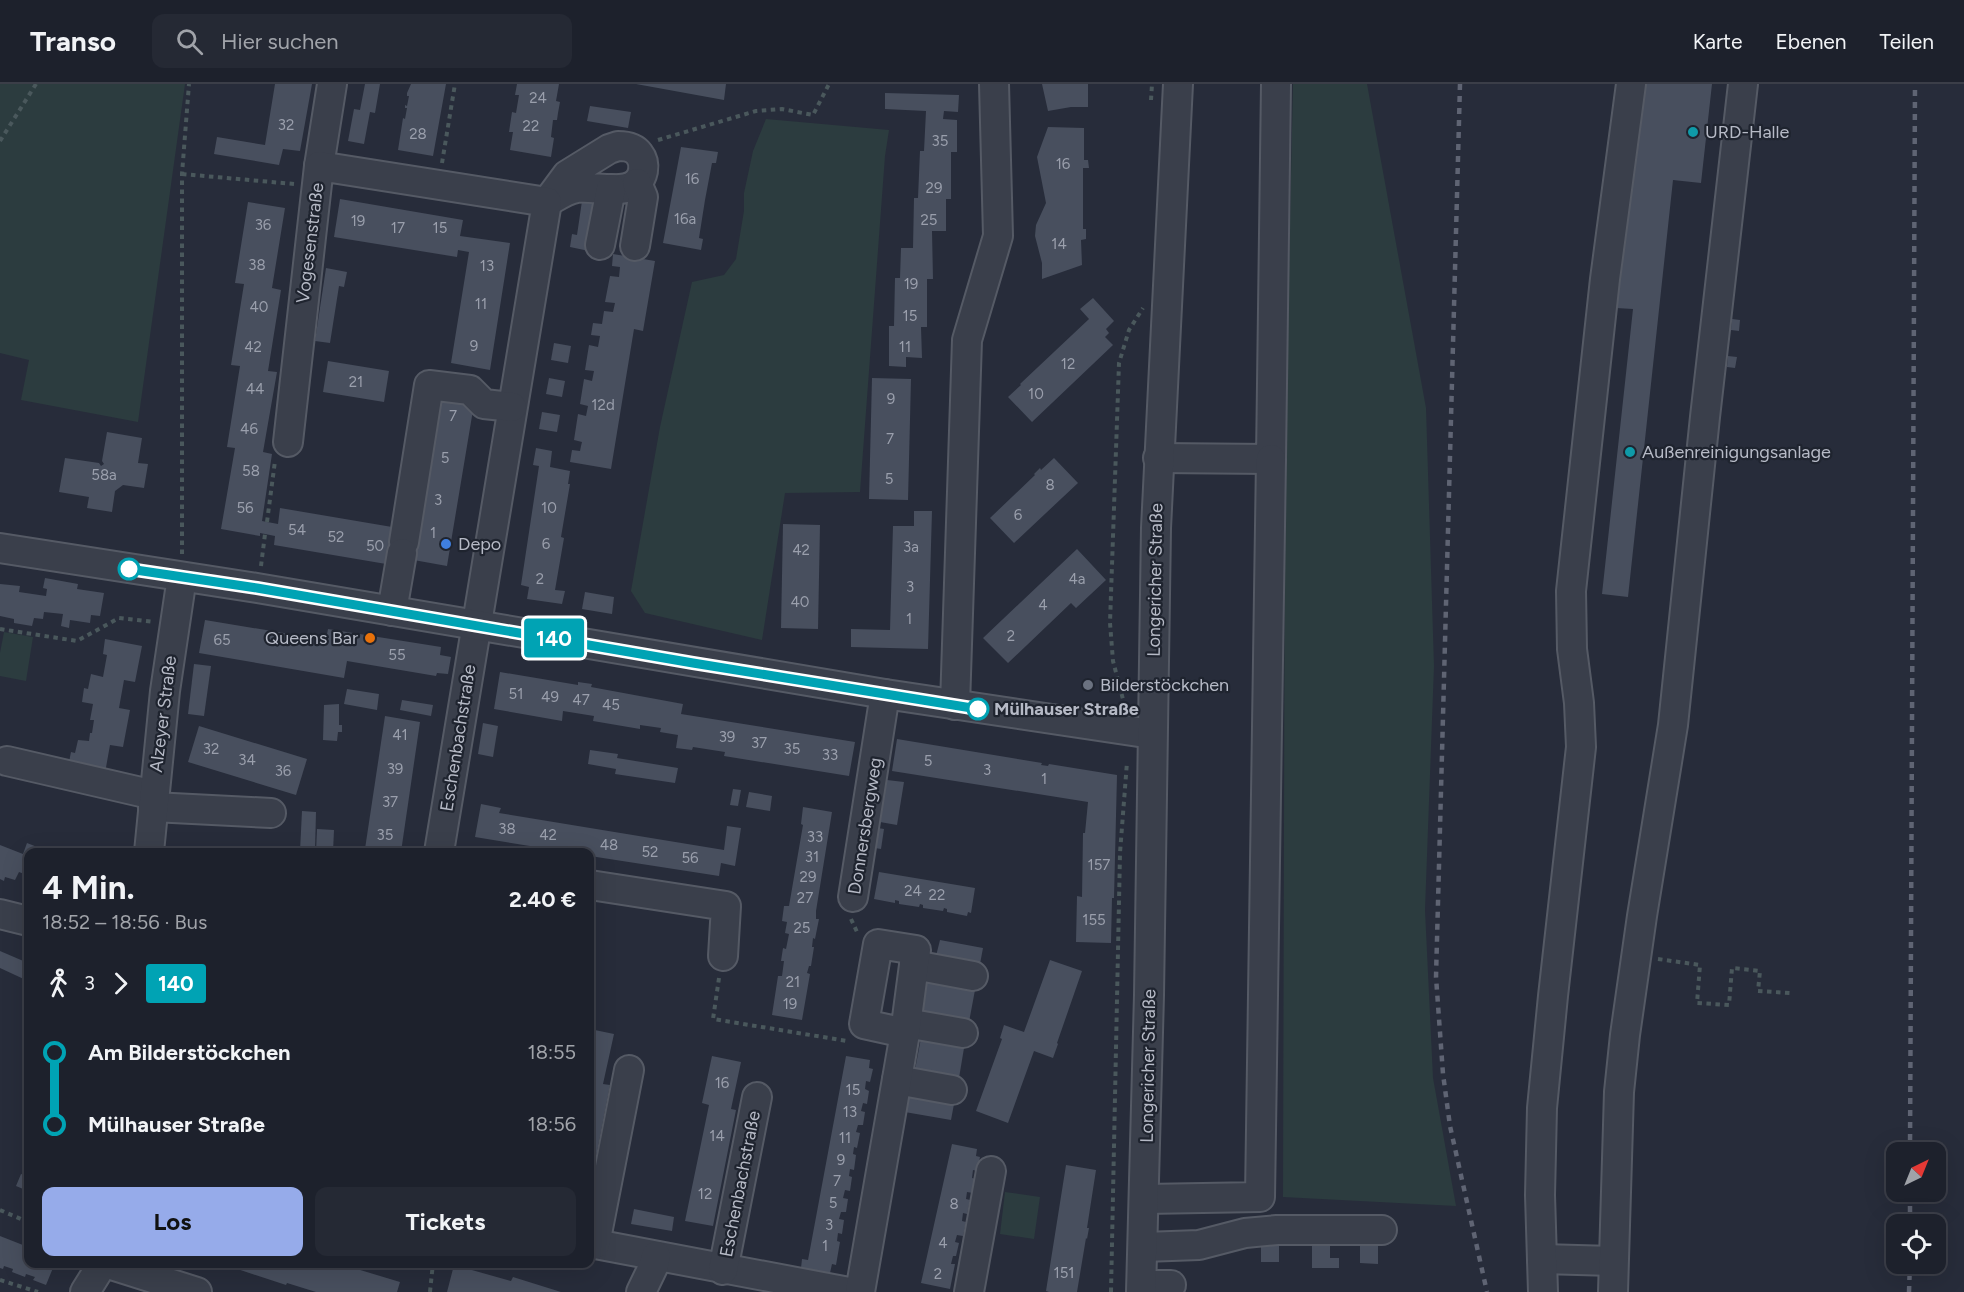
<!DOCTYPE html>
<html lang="de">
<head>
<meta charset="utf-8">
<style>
	:root { --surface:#1d212c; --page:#252934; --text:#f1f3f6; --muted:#a0a3a9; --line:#3b3e48; --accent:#96abea }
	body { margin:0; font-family:Figtree,sans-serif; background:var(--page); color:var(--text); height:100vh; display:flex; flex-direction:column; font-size:22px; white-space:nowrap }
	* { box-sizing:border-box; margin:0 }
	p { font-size:20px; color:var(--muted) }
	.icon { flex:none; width:33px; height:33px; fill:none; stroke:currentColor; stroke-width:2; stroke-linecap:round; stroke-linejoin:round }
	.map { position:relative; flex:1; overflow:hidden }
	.side { position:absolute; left:24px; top:764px; width:570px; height:420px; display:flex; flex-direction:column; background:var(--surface); border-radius:12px; box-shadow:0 6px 24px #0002,0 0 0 2px var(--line) }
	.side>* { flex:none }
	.badge { padding:0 12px; border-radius:4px; font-size:21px; line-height:39px }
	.needle { width:39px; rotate:43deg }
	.controls { position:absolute; left:1886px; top:1058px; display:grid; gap:12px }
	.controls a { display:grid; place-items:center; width:60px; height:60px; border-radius:12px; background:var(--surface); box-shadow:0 6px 24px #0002,0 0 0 2px var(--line); font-size:30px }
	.map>.badge { position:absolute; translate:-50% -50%; box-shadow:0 0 0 3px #fff }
	.legs { display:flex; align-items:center; gap:9px; height:66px; padding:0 18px; font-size:20px }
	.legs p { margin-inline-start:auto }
	.summary { display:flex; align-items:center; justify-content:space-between; height:102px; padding:0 18px }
	h1 { font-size:33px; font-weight:700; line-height:45px }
	.action { display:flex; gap:12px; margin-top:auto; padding:12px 18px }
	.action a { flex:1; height:69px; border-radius:12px; background:var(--accent); color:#111; font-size:24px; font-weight:700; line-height:69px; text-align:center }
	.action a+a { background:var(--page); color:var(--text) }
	ul { padding:0 18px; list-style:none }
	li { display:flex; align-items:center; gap:21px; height:72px; font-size:22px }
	li i { display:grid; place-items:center; width:9px; height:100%; margin:0 8px; background:currentColor }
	li i::after { content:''; width:15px; height:15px; margin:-8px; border:4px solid; border-radius:50%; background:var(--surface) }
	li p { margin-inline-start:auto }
	li:first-child i { background:linear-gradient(#0000 50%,currentColor 0) }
	li:last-child i { background:linear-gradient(currentColor 50%,#0000 0) }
	header { display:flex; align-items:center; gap:36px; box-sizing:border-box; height:84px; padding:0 30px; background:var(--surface); border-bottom:2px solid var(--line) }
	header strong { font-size:28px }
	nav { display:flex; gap:33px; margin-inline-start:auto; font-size:21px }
	.search { width:420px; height:54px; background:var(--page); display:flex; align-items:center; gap:15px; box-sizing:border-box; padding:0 21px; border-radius:12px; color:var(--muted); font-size:22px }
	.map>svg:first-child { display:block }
</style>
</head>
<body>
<header>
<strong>Transo</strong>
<div class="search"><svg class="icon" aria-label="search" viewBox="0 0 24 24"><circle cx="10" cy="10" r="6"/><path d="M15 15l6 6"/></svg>Hier suchen</div>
<nav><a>Karte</a><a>Ebenen</a><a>Teilen</a></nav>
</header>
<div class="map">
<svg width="1964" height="1208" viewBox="0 0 1964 1208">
	<rect width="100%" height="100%" fill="#272c3a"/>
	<g fill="#2c3c3f">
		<path d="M0,0H185L138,338L21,316L29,276L0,269Z"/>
		<path d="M1293,0H1367L1426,324L1434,582L1425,826L1433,994L1456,1122L1283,1113L1285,365Z"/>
		<path d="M766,35L889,46L885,72L860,408L785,409L762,556L645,529L631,507L660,343L692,198L724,191L736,175L744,127V109L753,67Z"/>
		<path d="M4,548L33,553L26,597L0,592V569Z"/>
		<path d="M1005,1108L1040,1113L1034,1155L1000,1150Z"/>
	</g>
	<g fill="#484f5e">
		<path d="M275,0H312L300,67L283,65L279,81L214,70L217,53L265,61Z"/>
		<path d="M365,0H380L375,29L370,28L364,60L348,57L354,25L360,26Z"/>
		<path d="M411,0H446L433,72L398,66L403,34L405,35L407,24H405V21L407,22L409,12H407V9Z"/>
		<path d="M517,0H559L556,17L560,18L558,29L557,36H553L551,53L554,54L551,73L510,66L513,48H509L512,28L516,29L519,11H515Z"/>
		<path d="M636,0H726L724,16Z"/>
		<path d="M1042,0H1088V23H1071L1048,27Z"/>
		<path d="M1642,0H1712L1701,99L1673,96L1628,513L1602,510L1633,225L1616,224Z"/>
		<path d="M885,9L959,11L958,28L944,27L943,35L957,36V68H951V115H946V147H932L933,195H927V243H921L922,274L906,273V283L889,282V242H894L895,194H900L901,164H913L914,114H918L920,67H924L926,27L885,25Z"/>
		<path d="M590,22L631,28L628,44L587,37Z"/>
		<path d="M1048,43L1084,44V76H1088L1089,84H1083V145H1086V155L1081,156L1082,181L1042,195V179L1035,152L1036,141L1046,119L1037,73Z"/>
		<path d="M681,63L718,68L716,79H712L705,116L699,154L703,155L701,166L663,159Z"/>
		<path d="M340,115L463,136L460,152L510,159L490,286L451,279L469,168L458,166L457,173L334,153Z"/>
		<path d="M582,117L598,120L589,167L570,163L572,150L577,151Z"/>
		<path d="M248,118L285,124L272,204L281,206L268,287L277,288L263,368L272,370L262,437L278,440L280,424L398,444L437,308L475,314L447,482L408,475L392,481L274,461L275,452L260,449V452L221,445L235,364L227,363L240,282L231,281L244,200L235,199Z"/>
		<path d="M613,170L655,177L643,247L634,245L611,385L570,378L572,366L580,367L581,362L582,358L574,356L578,330L586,332L588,322L580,320L584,295L592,297L594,287L585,286L589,261L598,263L600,252L591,251L593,239L602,240L604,227L613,228L615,219L605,218L610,192L619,193L620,183L612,182Z"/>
		<path d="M326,184L347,188L344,203L339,202L330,259L315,257Z"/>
		<path d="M1093,214L1114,237L1106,245L1109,249L1105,253L1113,261L1032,338L1008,313L1021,301L1020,300L1089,235L1080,225Z"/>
		<path d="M1732,235L1740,236L1739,247L1731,246Z"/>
		<path d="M554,259L571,262L568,279L551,276Z"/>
		<path d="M1728,272L1737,273L1735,284L1727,283Z"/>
		<path d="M328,277L389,287L384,318L323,308Z"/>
		<path d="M549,294L565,297L562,313L546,310Z"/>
		<path d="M872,294L911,295L908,416L869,415Z"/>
		<path d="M542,328L560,331L557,348L539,345Z"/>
		<path d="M107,348L142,354L138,379L148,380L144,404L123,401L115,407L112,428L87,424L89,413L59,408L65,374L99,379L101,382L104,380L102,377Z"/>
		<path d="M536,364L552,367L550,383L570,387L568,400H570L561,453L564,454L555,506L565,507L562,520L527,515L529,503L521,501L539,382L533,381Z"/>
		<path d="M1054,374L1078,399L1014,459L990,434L1035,391L1034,390L1040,384L1041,386Z"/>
		<path d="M914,427H932L928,565L851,563V545L890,546L893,442H914Z"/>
		<path d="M783,440L820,441L818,545L781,544Z"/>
		<path d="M1077,465L1106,496L1076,524L1071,519L1008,579L983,554Z"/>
		<path d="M45,494L78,500L77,505L104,509L100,532L91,531L90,539L70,536L69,544L61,542L63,530L44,528L43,535L34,534L32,542L14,539V535L0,532V500L20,502L19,508L46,512L47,505L43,504Z"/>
		<path d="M585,508L614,513L612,530L582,525Z"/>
		<path d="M205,536L326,556L328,545L441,563L440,571L451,573L448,590L437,589L436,592L347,577L344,594L199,569Z"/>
		<path d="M105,555L142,562L135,598L124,596L119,624L130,626L123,663L110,661L105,689L68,683L71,668L75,669L78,656L89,657L90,649H92L94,636H90L93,620L82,618L84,604L88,605L91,590L103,593L107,571L103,570Z"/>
		<path d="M194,580L211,582L204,632L188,630Z"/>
		<path d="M500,588L578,601V598L592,600L591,603L683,620L681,630L855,658L849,692L724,672L725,668L693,663L692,666L676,664L678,651L660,648L661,644L640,641V645L593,637L594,632L563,627L562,637L494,625Z"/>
		<path d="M347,605L379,610L377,626L344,620Z"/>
		<path d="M402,616L433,621L431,632L400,626Z"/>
		<path d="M339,620V641H342V648H338L337,657L323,656L324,621Z"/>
		<path d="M385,632L420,638L401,768L365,765Z"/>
		<path d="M483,639L498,642L493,673L478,670Z"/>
		<path d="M199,642L307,675L296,711L188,678Z"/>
		<path d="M897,655L1042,679L1041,681L1048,682L1049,680L1117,691L1114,814H1112L1111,859L1076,858L1077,812L1082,813L1083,749H1085L1088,718L892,687Z"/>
		<path d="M590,666L618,670L617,674L678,684L675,699L615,690L616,685L588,680Z"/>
		<path d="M887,696L904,698L897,741L880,738Z"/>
		<path d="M733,705L741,706L738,722L730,721Z"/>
		<path d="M749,708L772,712L770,727L746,723Z"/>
		<path d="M481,720L501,724L499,729L724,766L727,742L741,744L735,782L721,779L719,792L590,772V768H567L475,753Z"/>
		<path d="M803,723L832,728L816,827V835H819L815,855L813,854L812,863H814L811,882H809L807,889L810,890L802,936L772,931L778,892H782L784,877H781L783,864L786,865L789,850L785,849L787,838L782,837L784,822H789L803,741L801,740Z"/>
		<path d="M302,727L316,728L315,767H300Z"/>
		<path d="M872,743L884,745L881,765L869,763Z"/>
		<path d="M317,745L334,746L333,768H316Z"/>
		<path d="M27,759L50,768H28V796L26,795L27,791L19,788L15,796L5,793L4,797L0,795V761L23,770Z"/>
		<path d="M879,788L975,804L971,829L968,828L967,832L947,828V825L944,824L943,827L923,824V821L920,820L919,823L899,820V817L895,816V819L874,815Z"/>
		<path d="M940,856L983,864L980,880L936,872Z"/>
		<path d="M0,867L28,879V897L0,884Z"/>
		<path d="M1050,876L1082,887L1057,959L1058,960L1053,974L1034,967L1008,1039L976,1027L1002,955L1000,954L1004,941L1024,948Z"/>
		<path d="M922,897L975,906L969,938L917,928Z"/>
		<path d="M590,945L614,950L603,1000L610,1001L591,1098Z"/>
		<path d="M921,954L964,964L959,994L915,986Z"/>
		<path d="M712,972L741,978L731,1025L736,1026L713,1142L685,1137L709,1021L702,1019Z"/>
		<path d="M846,972L870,976L869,984L873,985L870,998L866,997L865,1005L869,1007L867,1020L863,1019L861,1027L865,1028L863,1041H858L856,1048L860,1049L857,1064L854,1063L853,1070L856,1071L854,1086L850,1085L849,1092L852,1093L850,1107L845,1106L843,1114L848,1115L846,1128H841L839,1135L844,1136L842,1150L838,1149L837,1157L840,1158L836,1181L832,1180L830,1189L801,1184L802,1175L808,1176Z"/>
		<path d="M902,1011L954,1020L951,1036L899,1027Z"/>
		<path d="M952,1060L977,1065L976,1072L980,1073L977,1087L973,1086L972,1094L976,1095L973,1109L967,1108L966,1115L970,1116L967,1130L963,1129L962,1137L966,1138L963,1152L957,1151L955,1158L959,1159L956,1172H953L951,1180H955L950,1205L921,1199Z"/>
		<path d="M28,1073V1107L16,1102L21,1090L24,1091L28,1082L25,1081Z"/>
		<path d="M1066,1081L1096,1086L1087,1144H1089L1087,1155L1086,1154L1077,1208H1049L1046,1207Z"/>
		<path d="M634,1125L674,1133L672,1147L631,1140Z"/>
		<path d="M0,1152L28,1163V1179H55L46,1201L33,1196L35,1193L26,1190L25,1193L12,1188L13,1185L4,1182L3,1185L0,1184Z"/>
		<rect x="1261" y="1155" width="18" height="23"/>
		<path d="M1360,1156H1378V1180L1360,1179Z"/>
		<path d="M1312,1161H1330V1174H1339V1184H1312Z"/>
		<path d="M219,1179H337L400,1198L397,1208H316L287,1199L286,1201Z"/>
		<path d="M454,1181L511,1197L513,1193L561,1208H447Z"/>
	</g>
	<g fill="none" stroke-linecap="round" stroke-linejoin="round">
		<defs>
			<g id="minor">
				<path d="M618,62C626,62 634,63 639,70C643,75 644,81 643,87C637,116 597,101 577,104C567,105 556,113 547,118L567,91L609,65Z"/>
				<path d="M319,82L332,0"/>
				<path d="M600,161L611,105"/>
				<path d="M635,162L643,113L637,99"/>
				<path d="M288,358L319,82L547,118L439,768"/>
				<path d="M1158,374L1271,375L1276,0"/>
				<path d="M404,458L429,301L470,306L484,320L512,323"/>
				<path d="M0,464L257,504L885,610L1152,650"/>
				<path d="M392,527L402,469"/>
				<path d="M955,621L967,256L998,152L994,0"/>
				<path d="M7,677L154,711"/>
				<path d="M153,723L271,729"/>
				<path d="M149,768L165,607L182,493"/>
				<path d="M590,801L726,822L723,872"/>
				<path d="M853,813L885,610"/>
				<path d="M0,830L28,837"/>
				<path d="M914,881L973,892"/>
				<path d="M906,939L963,949"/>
				<path d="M897,996L952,1006"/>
				<path d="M1145,1115L1260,1113L1271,375"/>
				<path d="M590,1159L849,1208"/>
				<path d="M595,1160L629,986"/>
				<path d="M1144,1163L1199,1161L1245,1149L1277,1146H1382"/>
				<path d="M1542,1175L1613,1177"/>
				<path d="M105,1179L197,1208"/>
				<path d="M723,1186L757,1013"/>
				<path d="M1142,1201H1171"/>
				<path d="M85,1208L103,1179"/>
				<path d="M641,1208L654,1181L656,1172"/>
				<path d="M860,1208L905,949L916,866L878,860L864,940L905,949"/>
				<path d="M969,1208L991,1087"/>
				<path d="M1141,1208L1149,911L1156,444L1178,0"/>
				<path d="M1543,1208L1540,1111L1542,1024L1553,912L1581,663L1579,619L1572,565L1571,507L1605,195L1631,0"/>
				<path d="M1613,1208L1619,1008L1625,951L1642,832L1673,641L1705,333L1743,0"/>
			</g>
		</defs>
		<use href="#minor" stroke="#555a65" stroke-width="32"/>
		<g stroke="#4a585c" stroke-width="4" stroke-dasharray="4.5 4.5" stroke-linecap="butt">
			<path d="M1151,16L1152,0"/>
			<path d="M658,56L756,27L782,25L813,31L829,0"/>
			<path d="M0,57L36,0"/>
			<path d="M442,79L455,0"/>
			<path d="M182,90L294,100"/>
			<path d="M267,438L275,377"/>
			<path d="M182,470V90L189,0"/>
			<path d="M261,482L265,450"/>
			<path d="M0,545L77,557L119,534L154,538"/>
			<path d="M1125,623L1113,577L1110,539L1119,279L1129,246L1143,224"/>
			<path d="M851,835L858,850"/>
			<path d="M1658,875L1700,881L1697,919L1729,921L1732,884L1760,887L1758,907L1790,909"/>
			<path d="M719,894L713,935L847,957"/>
			<path d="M0,1126L28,1138"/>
			<path d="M0,1196L38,1208"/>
			<path d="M430,1208L433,1179"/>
			<path d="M1111,1208L1120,769L1127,678"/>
		</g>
		<use href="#minor" stroke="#3a3f4b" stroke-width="28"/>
		<g stroke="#5f6473" stroke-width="4.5" stroke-dasharray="6 6" stroke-linecap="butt">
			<path d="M1460,0L1436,893L1443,990L1450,1042L1487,1208"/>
			<path d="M1910,1068L1915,0"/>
			<path d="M1910,1140V1107"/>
			<path d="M1909,1208L1910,1179"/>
		</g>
	</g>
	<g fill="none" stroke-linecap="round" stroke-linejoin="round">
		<defs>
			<path id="line-1" d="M129,485L257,504L693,579L978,625"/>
		</defs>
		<use href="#line-1" stroke="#fff" stroke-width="14"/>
		<use href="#line-1" stroke="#00a3b4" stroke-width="9"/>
	</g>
	<g fill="#0f9aa8" stroke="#1f242f" stroke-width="2">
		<circle cx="1693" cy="48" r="6"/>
		<circle cx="1630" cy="368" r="6"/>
	</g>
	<circle fill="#3f7fe0" stroke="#1f242f" stroke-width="2" cx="446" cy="460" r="6"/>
	<g fill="#fff" stroke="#00a3b4" stroke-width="3">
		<circle cx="129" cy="485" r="10"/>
		<circle cx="978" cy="625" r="10"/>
	</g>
	<circle fill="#e8710a" stroke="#1f242f" stroke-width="2" cx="370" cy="554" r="6"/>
	<circle fill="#6b7280" stroke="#1f242f" stroke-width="2" cx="1088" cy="601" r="6"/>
	<g text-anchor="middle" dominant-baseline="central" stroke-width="4.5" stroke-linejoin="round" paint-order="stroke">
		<g font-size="15" fill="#9a9fac">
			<text x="538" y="14">24</text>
			<text x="286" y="41">32</text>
			<text x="531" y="42">22</text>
			<text x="418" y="50">28</text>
			<text x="940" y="57">35</text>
			<text x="1063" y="80">16</text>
			<text x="692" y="95">16</text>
			<text x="934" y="104">29</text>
			<text x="685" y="135">16a</text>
			<text x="929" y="136">25</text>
			<text x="358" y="137">19</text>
			<text x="263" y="141">36</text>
			<text x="398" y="144">17</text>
			<text x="440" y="144">15</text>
			<text x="1059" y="160">14</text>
			<text x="257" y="181">38</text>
			<text x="487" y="182">13</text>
			<text x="911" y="200">19</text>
			<text x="481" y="220">11</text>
			<text x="259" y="223">40</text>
			<text x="910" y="232">15</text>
			<text x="474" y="262">9</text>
			<text x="253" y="263">42</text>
			<text x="905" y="263">11</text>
			<text x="1068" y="280">12</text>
			<text x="356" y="298">21</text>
			<text x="255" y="305">44</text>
			<text x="1036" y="310">10</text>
			<text x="891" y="315">9</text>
			<text x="603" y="321">12d</text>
			<text x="453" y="332">7</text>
			<text x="249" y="345">46</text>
			<text x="890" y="355">7</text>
			<text x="445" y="374">5</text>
			<text x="251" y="387">58</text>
			<text x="104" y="391">58a</text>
			<text x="889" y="395">5</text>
			<text x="1050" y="401">8</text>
			<text x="438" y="416">3</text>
			<text x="245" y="424">56</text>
			<text x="549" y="424">10</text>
			<text x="1018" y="431">6</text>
			<text x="297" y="446">54</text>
			<text x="433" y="449">1</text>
			<text x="336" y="453">52</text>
			<text x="546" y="460">6</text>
			<text x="375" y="462">50</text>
			<text x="911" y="463">3a</text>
			<text x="801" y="466">42</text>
			<text x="540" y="495">2</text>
			<text x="1077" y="495">4a</text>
			<text x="910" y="503">3</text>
			<text x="800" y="518">40</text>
			<text x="1043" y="521">4</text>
			<text x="909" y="535">1</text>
			<text x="1011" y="552">2</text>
			<text x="222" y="556">65</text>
			<text x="397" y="571">55</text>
			<text x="516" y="610">51</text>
			<text x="550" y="613">49</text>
			<text x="581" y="616">47</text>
			<text x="611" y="621">45</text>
			<text x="400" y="651">41</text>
			<text x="727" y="653">39</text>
			<text x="759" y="659">37</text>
			<text x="211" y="665">32</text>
			<text x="792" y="665">35</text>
			<text x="830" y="671">33</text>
			<text x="247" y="676">34</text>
			<text x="928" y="677">5</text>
			<text x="395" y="685">39</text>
			<text x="987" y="686">3</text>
			<text x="283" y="687">36</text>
			<text x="1044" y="695">1</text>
			<text x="390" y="718">37</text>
			<text x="507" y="745">38</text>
			<text x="385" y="751">35</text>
			<text x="548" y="751">42</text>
			<text x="815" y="753">33</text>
			<text x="609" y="761">48</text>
			<text x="650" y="768">52</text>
			<text x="812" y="773">31</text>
			<text x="690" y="774">56</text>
			<text x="1099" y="781">157</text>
			<text x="808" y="793">29</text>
			<text x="913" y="807">24</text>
			<text x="937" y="811">22</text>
			<text x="805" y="814">27</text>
			<text x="1094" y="836">155</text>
			<text x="802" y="844">25</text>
			<text x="793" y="898">21</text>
			<text x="790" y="920">19</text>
			<text x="722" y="999">16</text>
			<text x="853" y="1006">15</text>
			<text x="850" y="1028">13</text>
			<text x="717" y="1052">14</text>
			<text x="845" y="1054">11</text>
			<text x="841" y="1076">9</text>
			<text x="837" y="1097">7</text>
			<text x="705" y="1110">12</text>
			<text x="833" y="1119">5</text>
			<text x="954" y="1120">8</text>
			<text x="829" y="1141">3</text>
			<text x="943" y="1159">4</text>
			<text x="825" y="1162">1</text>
			<text x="1064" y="1189">151</text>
			<text x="938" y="1190">2</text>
		</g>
		<g font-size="18" fill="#b6bac6" stroke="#1f242f" text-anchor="start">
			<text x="1705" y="48">URD-Halle</text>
			<text x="1642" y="368">Außenreinigungsanlage</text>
			<text x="458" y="460">Depo</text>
			<text x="358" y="554" text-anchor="end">Queens Bar</text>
			<text x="1100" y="601">Bilderstöckchen</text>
		</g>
		<g font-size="18" fill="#b6bac6" stroke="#1f242f">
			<text transform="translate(310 159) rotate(-83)">Vogesenstraße</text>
			<text transform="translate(1155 496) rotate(-89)">Longericher Straße</text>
			<text transform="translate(163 630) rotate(-83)">Alzeyer Straße</text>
			<text transform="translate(458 654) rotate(-81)">Eschenbachstraße</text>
			<text transform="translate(865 742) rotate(-81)">Donnersbergweg</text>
			<text transform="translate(1148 982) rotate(-89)">Longericher Straße</text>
			<text transform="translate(740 1100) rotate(-79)">Eschenbachstraße</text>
		</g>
		<g font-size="18" font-weight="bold" fill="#b6bac6" stroke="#1f242f" text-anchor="start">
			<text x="994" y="625">Mülhauser Straße</text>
		</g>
	</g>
</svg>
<div class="controls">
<a><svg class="needle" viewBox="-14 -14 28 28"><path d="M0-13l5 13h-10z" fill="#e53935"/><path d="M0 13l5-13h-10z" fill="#a0a3a9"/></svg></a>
<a><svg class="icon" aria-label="locate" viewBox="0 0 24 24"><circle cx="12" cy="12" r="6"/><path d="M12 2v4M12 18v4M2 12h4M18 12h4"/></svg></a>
</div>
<b class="badge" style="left:554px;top:554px;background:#00a3b4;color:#fff">140</b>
<section class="side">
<div class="summary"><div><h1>4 Min.</h1><p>18:52 – 18:56 · Bus</p></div><b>2.40 €</b></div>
<div class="legs"><svg class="icon" aria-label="walk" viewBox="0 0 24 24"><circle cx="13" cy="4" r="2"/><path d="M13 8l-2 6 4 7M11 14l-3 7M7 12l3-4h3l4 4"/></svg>3<svg class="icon" aria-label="forward" viewBox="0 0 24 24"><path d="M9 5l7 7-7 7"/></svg><b class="badge" style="background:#00a3b4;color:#fff">140</b></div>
<ul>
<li><i style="color:#00a3b4"></i><b>Am Bilderstöckchen</b><p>18:55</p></li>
<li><i style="color:#00a3b4"></i><b>Mülhauser Straße</b><p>18:56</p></li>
</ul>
<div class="action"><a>Los</a><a>Tickets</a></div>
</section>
</div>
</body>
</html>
